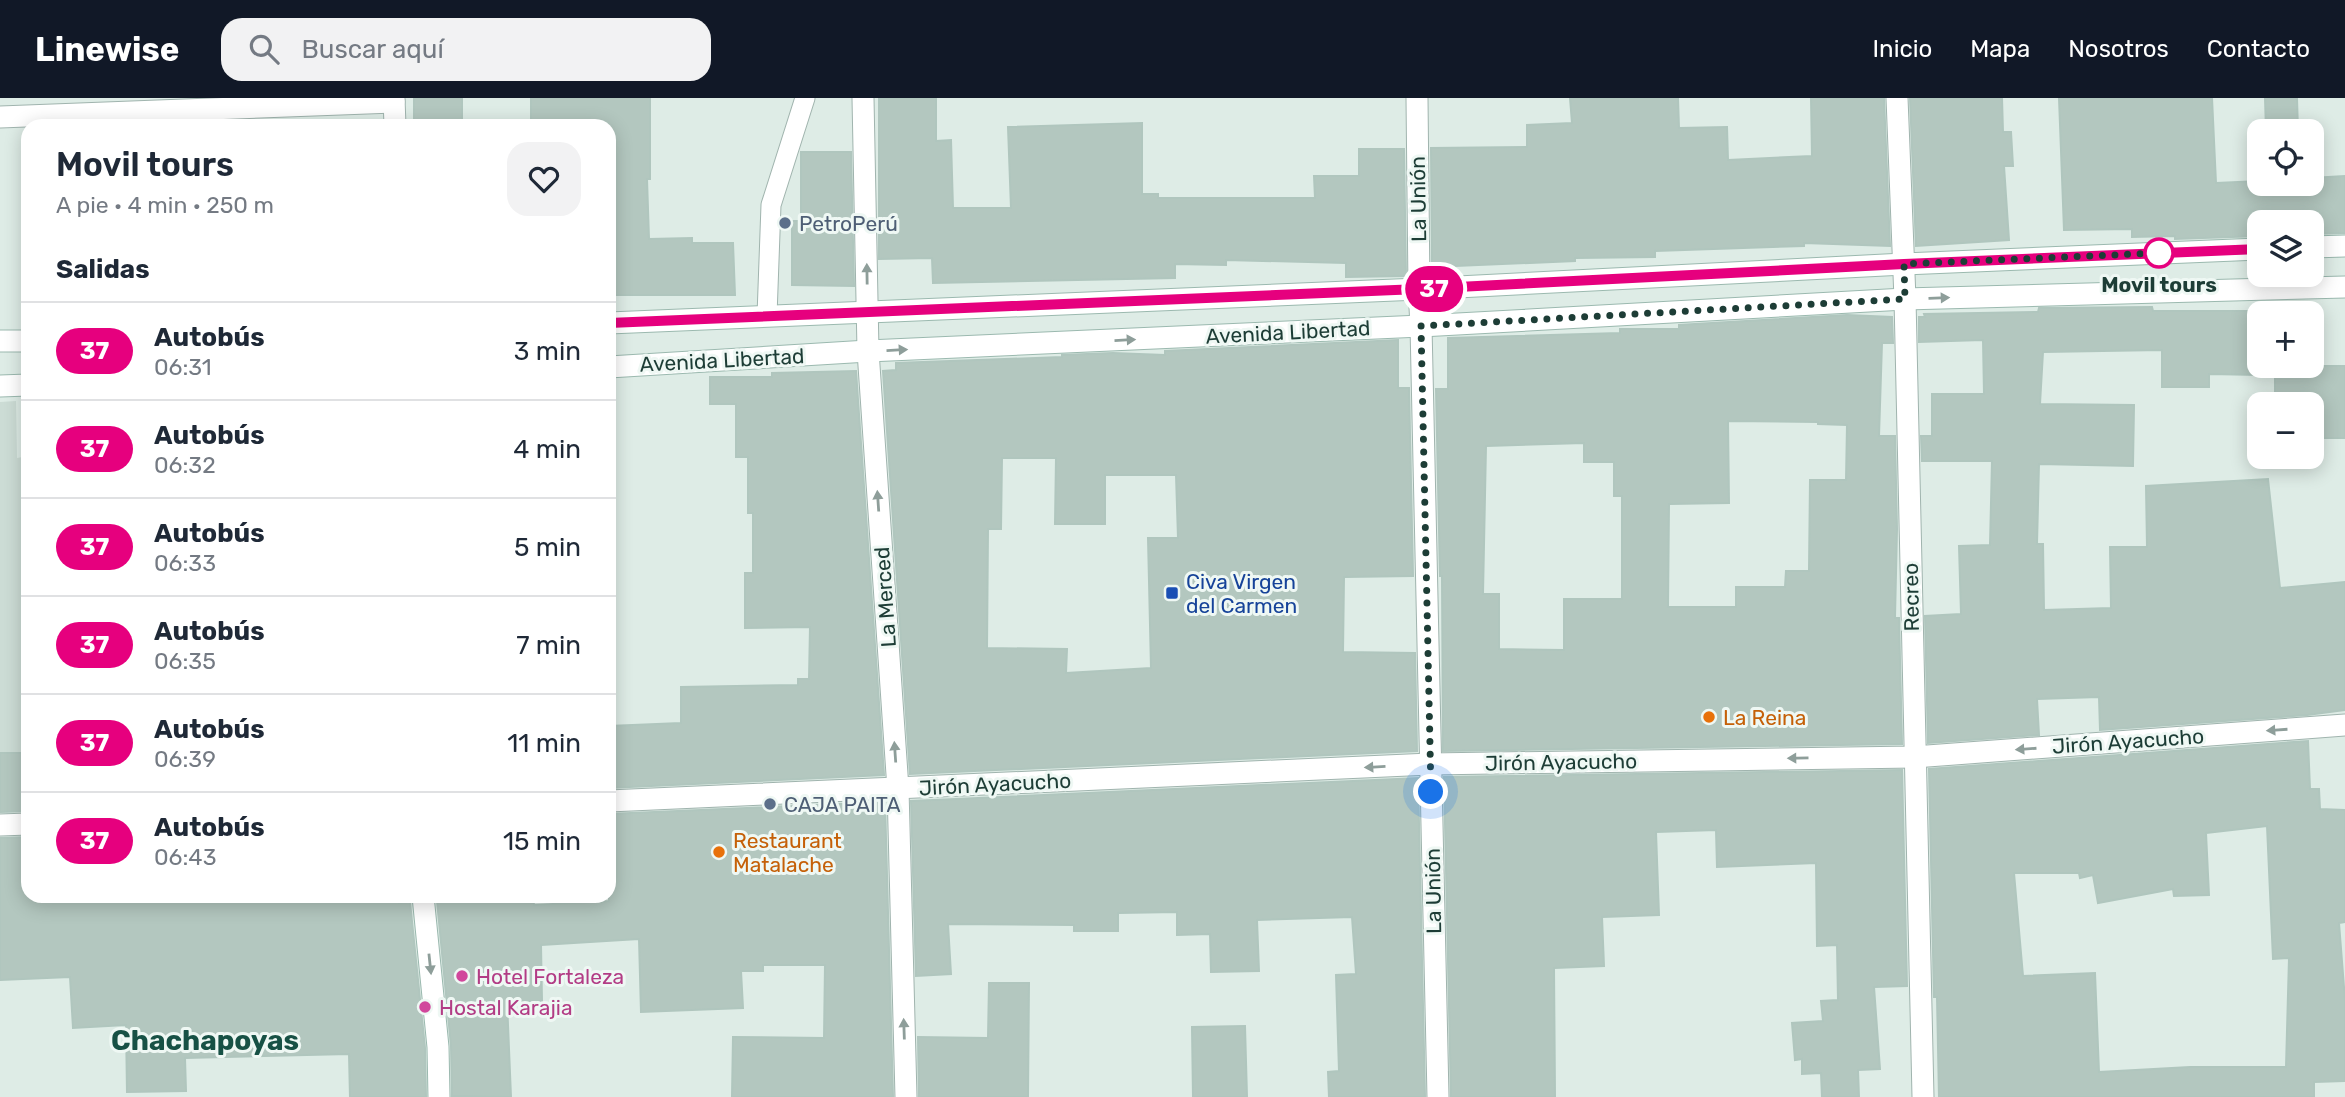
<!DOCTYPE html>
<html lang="es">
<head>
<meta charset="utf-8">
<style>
	:root { --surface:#fff; --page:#f2f2f3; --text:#1f2937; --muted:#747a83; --line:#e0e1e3; --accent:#111827 }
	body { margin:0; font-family:Rubik,sans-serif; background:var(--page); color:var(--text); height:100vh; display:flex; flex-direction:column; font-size:26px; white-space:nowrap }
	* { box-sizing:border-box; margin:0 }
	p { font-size:23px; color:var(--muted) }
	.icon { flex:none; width:38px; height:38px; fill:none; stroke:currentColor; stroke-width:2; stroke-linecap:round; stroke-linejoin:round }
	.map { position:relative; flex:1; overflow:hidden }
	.drawer { position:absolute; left:21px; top:21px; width:595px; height:784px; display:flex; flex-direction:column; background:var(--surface); border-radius:21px; box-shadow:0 4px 18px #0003 }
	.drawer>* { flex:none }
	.badge { padding:0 14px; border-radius:23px; font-size:24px; line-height:46px }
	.controls { position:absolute; left:2247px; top:21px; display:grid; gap:14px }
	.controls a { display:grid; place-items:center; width:77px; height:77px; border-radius:14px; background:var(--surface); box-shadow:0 4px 18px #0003; font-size:35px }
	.you { position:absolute; width:35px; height:35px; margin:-18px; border:5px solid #fff; border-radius:50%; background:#1a73e8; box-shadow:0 0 0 10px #1a73e833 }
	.map>.badge { position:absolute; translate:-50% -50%; box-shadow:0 0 0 4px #fff }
	h2 { padding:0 35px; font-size:26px; line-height:63px }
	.round { display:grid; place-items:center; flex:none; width:74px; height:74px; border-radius:21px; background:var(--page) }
	.headline { display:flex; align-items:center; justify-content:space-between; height:119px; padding:0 35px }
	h1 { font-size:33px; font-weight:600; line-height:52px }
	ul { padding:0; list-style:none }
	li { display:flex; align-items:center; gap:21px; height:98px; padding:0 35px; border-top:2px solid var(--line) }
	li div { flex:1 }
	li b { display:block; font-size:26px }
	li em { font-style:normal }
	li .badge { min-width:77px; font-weight:700; text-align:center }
	header { display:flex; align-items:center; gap:42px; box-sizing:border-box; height:98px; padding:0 35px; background:var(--accent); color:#fff }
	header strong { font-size:33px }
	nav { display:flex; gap:38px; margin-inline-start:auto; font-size:24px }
	.search { width:490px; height:63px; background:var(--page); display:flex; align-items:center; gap:18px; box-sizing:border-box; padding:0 24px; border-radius:21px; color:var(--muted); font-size:26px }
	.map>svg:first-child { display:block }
</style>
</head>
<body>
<header>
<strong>Linewise</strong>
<div class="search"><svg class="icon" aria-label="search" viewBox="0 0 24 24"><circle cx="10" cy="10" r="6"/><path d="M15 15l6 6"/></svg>Buscar aquí</div>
<nav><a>Inicio</a><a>Mapa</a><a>Nosotros</a><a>Contacto</a></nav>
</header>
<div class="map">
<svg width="2345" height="999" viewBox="0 0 2345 999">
	<rect width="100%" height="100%" fill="#deece6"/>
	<path fill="#ccdcd5" d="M16,303L17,360L28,358V712H0V304Z"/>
	<g fill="#b3c7bf" stroke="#b0c6be" stroke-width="2" fill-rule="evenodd">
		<rect x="414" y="0" width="48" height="28"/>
		<path d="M531,0H650V81H647L649,141L692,140V145H733L735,197H613L612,149H609V28H531Z"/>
		<path d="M879,0H936V43L951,42L953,110H1011L1008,29L1142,25V96H1158V100H1315L1314,78H1359V51H1404L1406,178L1346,179V165L1226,162V167L1175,166V180L933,185L932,160L879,161Z"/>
		<path d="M1570,0H1678L1679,30L1727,29L1728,62L1812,58L1811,0H1884L1890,148L1804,145V148L1655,153V159L1575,160V163L1432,169L1431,50L1527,49V27L1572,25Z"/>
		<path d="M1910,0H2002L2003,34H2011L2013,68H2004L2009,142L1916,148Z"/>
		<path d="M2059,0H2212L2216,85L2259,83V86H2312V80L2345,78V135L2312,136V124H2259V138L2175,141V138L2132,139V131L2064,132Z"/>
		<path d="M2265,0H2297L2298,33H2266Z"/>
		<path d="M801,54H851L854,188L792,187V123H801Z"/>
		<path d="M2152,209L2153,213H2259V277L2209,276V289H2162V252L2043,254L2040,306L2134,307L2133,368L2039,366L2037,446H2043L2044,512L2111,510L2110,449H2147L2146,388L2268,381L2280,490L2345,484V612L2307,617L2100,632L2099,599L2037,601L2039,637L1928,645L1925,518L1961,516L1959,448L1990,447L1992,363H1922L1921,338H1932V296H1984L1983,242L1919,244V219H1925L1924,216L2038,214L2039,210Z"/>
		<path d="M1847,217L1892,219L1893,245H1882L1879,338H1895L1897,431L1895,520H1899L1902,646L1443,653L1442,478H1440L1436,291H1448V240L1620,235V231H1679V227ZM1728,323L1818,324V326L1847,327L1846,382H1810L1809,473H1786L1785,489H1736V509H1668L1669,406L1729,405ZM1584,345V364H1614V398H1622V501H1564V552L1499,551V496H1483L1486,348Z"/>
		<path d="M1398,242V290H1409L1413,478L1344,479L1343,554L1415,555L1417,653L910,676L883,273L896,272V265L1062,259V257L1113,255L1165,257V253ZM1002,360H1056L1055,426H1105V377H1176L1178,440H1148L1151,570L1066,575L1067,551L987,550L988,431H1001Z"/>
		<path d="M2275,268H2345V340H2312V306H2275Z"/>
		<path d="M856,273L884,677L609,690V628L681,625V589L798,587V581H809L810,529L745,530V475H753V415H748V359H736V306H710V279H772V275Z"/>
		<path d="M2308,643L2310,691H2319L2320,711L2345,712V824L2339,825L2345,902V983L2314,984V999H1939L1937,899H1934L1929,671ZM2267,728L2273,861L2289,860L2286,969H2190L2099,974L2095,875L2023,878L2014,775H2079L2080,780L2093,777L2098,805L2173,791L2174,798L2209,797L2206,735Z"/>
		<path d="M0,655H28V713L0,714Z"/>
		<path d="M1902,672L1907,888L1874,889L1880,971L1858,972L1859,999H1822L1821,975L1802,976V961L1795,962L1792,925L1823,923L1821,903L1838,902L1837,847L1817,848L1816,765L1717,769L1716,732L1656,734L1659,817L1602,819L1604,868L1554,870L1555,999H1451L1444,679Z"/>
		<path d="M1418,680L1425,999H1329L1328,974L1339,973L1336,877L1356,876L1352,819L1257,822L1259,873L1211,874L1210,836L1177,837V814L1118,815V833H1074V827L948,826L951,876L916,878L911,703Z"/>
		<path d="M885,704L893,999H732L733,939L824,940L825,867H763V873H741L743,910L641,914L639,841L541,847L542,903H507L511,999L452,998L451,948L437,803L533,799L534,807L609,803V716Z"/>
		<path d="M28,739V798H399V805L410,804L425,950L426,999H350L349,956L185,960L186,993L127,994L126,927L73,930L70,879L0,882V740Z"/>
		<path d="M989,885H1029L1028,999H919L918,939L988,940Z"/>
		<path d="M1245,928L1247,999H1193L1192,929Z"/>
	</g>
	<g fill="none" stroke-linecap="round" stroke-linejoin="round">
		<defs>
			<path id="lane" d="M767,218L771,107L805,0"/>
			<g id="street">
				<path d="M394,0L395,28"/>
				<path d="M863,0L868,253L898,691L906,999"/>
				<path d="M1417,0L1419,191L1421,228L1438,999"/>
				<path d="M1897,0L1905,201L1923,999"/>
				<path d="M0,19L394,4"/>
				<path d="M609,703L1430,666L1914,659L2345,627"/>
				<path d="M0,727L28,726"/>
			</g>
			<g id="secondary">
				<path d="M2312,149L2345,148"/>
				<path d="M609,225L1419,191L1904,166L2259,151"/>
				<path d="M0,243H28"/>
				<path d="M609,269L868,253L1421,228L1905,201L2345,189"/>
				<path d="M0,288L28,287"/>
				<path d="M423,798L438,949L439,999"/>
			</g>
		</defs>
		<use href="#lane" stroke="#a0b4ae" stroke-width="21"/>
		<use href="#street" stroke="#a0b4ae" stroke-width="23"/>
		<use href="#secondary" stroke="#9bb9af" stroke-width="23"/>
		<use href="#lane" stroke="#fff" stroke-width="19"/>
		<use href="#street" stroke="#fff" stroke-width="21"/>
		<use href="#secondary" stroke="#fff" stroke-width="21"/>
	</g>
	<defs><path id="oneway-solid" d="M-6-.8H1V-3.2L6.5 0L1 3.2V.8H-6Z" transform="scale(1.75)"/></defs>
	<g fill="#8e9e9a">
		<use href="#oneway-solid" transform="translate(867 176) rotate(-91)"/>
		<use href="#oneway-solid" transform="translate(1939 200) rotate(-2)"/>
		<use href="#oneway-solid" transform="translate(1125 242) rotate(-3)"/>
		<use href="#oneway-solid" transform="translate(897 252) rotate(-3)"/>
		<use href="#oneway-solid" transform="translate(878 403) rotate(-94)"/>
		<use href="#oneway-solid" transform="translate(2277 632) rotate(176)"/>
		<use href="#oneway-solid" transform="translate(2026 651) rotate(176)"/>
		<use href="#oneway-solid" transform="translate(895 654) rotate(-94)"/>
		<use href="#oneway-solid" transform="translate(1798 660) rotate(179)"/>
		<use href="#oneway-solid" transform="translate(1375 669) rotate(177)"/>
		<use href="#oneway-solid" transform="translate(430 866) rotate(84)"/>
		<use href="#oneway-solid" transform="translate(904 931) rotate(-92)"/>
	</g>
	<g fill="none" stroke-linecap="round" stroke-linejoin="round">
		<defs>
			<path id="line" d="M609,225L1419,191L1904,166L2259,151"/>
		</defs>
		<use href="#line" stroke="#fff" stroke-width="16"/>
		<use href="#line" stroke="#e6007e" stroke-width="10"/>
		<path stroke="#1d3d36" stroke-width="7" stroke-dasharray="0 12.6" d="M1431,694L1421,228L1905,201L1904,166L2159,155"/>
	</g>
	<g fill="#5c6f8a" stroke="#eff8f4" stroke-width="2.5">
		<circle cx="785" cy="125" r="7"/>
		<circle cx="770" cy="706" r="7"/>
	</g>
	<circle fill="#fff" stroke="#e6007e" stroke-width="3.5" cx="2159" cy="155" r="14"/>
	<rect fill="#1a4fb4" stroke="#eff8f4" stroke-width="2.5" x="1165" y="488" width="14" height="14" rx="3.5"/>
	<g fill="#e8710a" stroke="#eff8f4" stroke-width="2.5">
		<circle cx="1709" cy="619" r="7"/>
		<circle cx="719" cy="754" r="7"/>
	</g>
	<g fill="#d1479c" stroke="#eff8f4" stroke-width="2.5">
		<circle cx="462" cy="878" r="7"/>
		<circle cx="425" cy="909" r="7"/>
	</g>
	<g text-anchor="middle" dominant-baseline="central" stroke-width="6" stroke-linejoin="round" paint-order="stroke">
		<g font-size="21" fill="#1d3d36" stroke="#eff8f4">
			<text transform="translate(1418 101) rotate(-91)">La Unión</text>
			<text transform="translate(1288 234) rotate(-3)">Avenida Libertad</text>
			<text transform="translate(722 262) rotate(-3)">Avenida Libertad</text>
			<text transform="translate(885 499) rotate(-94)">La Merced</text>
			<text transform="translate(1911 499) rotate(-91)">Recreo</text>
			<text transform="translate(2128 643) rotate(-4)">Jirón Ayacucho</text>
			<text transform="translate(1561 664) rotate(-1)">Jirón Ayacucho</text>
			<text transform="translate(995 686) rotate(-3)">Jirón Ayacucho</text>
			<text transform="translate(1433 793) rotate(-91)">La Unión</text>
		</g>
		<g font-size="21" fill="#4e5e75" stroke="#eff8f4" text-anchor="start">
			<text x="799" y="125">PetroPerú</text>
			<text x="784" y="706">CAJA PAITA</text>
		</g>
		<g font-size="21" font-weight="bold" fill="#1d3d36" stroke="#eff8f4">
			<text x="2159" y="186">Movil tours</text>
		</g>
		<g font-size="21" fill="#164399" stroke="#eff8f4" text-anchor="start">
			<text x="1186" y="483">Civa Virgen<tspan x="1186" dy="24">del Carmen</tspan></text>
		</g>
		<g font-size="21" fill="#c56008" stroke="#eff8f4" text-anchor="start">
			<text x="1723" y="619">La Reina</text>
			<text x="733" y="742">Restaurant<tspan x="733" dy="24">Matalache</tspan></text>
		</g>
		<g font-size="21" fill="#b23c85" stroke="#eff8f4" text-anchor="start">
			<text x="476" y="878">Hotel Fortaleza</text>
			<text x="439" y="909">Hostal Karajia</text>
		</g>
		<g font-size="28" font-weight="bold" fill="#175145" stroke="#eff8f4">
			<text x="205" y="942">Chachapoyas</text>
		</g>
	</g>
</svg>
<div class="controls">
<a><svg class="icon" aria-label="locate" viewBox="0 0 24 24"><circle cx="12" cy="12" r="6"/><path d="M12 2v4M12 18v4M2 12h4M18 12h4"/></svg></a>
<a><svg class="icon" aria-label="layers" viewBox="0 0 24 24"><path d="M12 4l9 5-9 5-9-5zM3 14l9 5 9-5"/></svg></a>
<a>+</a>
<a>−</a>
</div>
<div class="you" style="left:1431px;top:694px"></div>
<b class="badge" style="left:1434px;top:191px;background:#e6007e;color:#fff">37</b>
<section class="drawer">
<div class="headline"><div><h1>Movil tours</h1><p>A pie · 4 min · 250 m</p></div><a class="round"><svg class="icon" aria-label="heart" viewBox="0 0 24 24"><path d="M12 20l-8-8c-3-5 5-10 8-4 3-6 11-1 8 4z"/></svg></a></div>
<h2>Salidas</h2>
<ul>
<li><span class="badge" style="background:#e6007e;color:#fff">37</span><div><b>Autobús</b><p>06:31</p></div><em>3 min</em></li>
<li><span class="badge" style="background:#e6007e;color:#fff">37</span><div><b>Autobús</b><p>06:32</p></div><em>4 min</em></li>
<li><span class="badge" style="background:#e6007e;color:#fff">37</span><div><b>Autobús</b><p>06:33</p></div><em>5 min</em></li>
<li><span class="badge" style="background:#e6007e;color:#fff">37</span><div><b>Autobús</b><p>06:35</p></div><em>7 min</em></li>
<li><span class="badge" style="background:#e6007e;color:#fff">37</span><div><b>Autobús</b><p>06:39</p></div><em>11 min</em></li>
<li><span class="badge" style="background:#e6007e;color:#fff">37</span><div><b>Autobús</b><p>06:43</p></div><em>15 min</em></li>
</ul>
</section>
</div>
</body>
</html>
